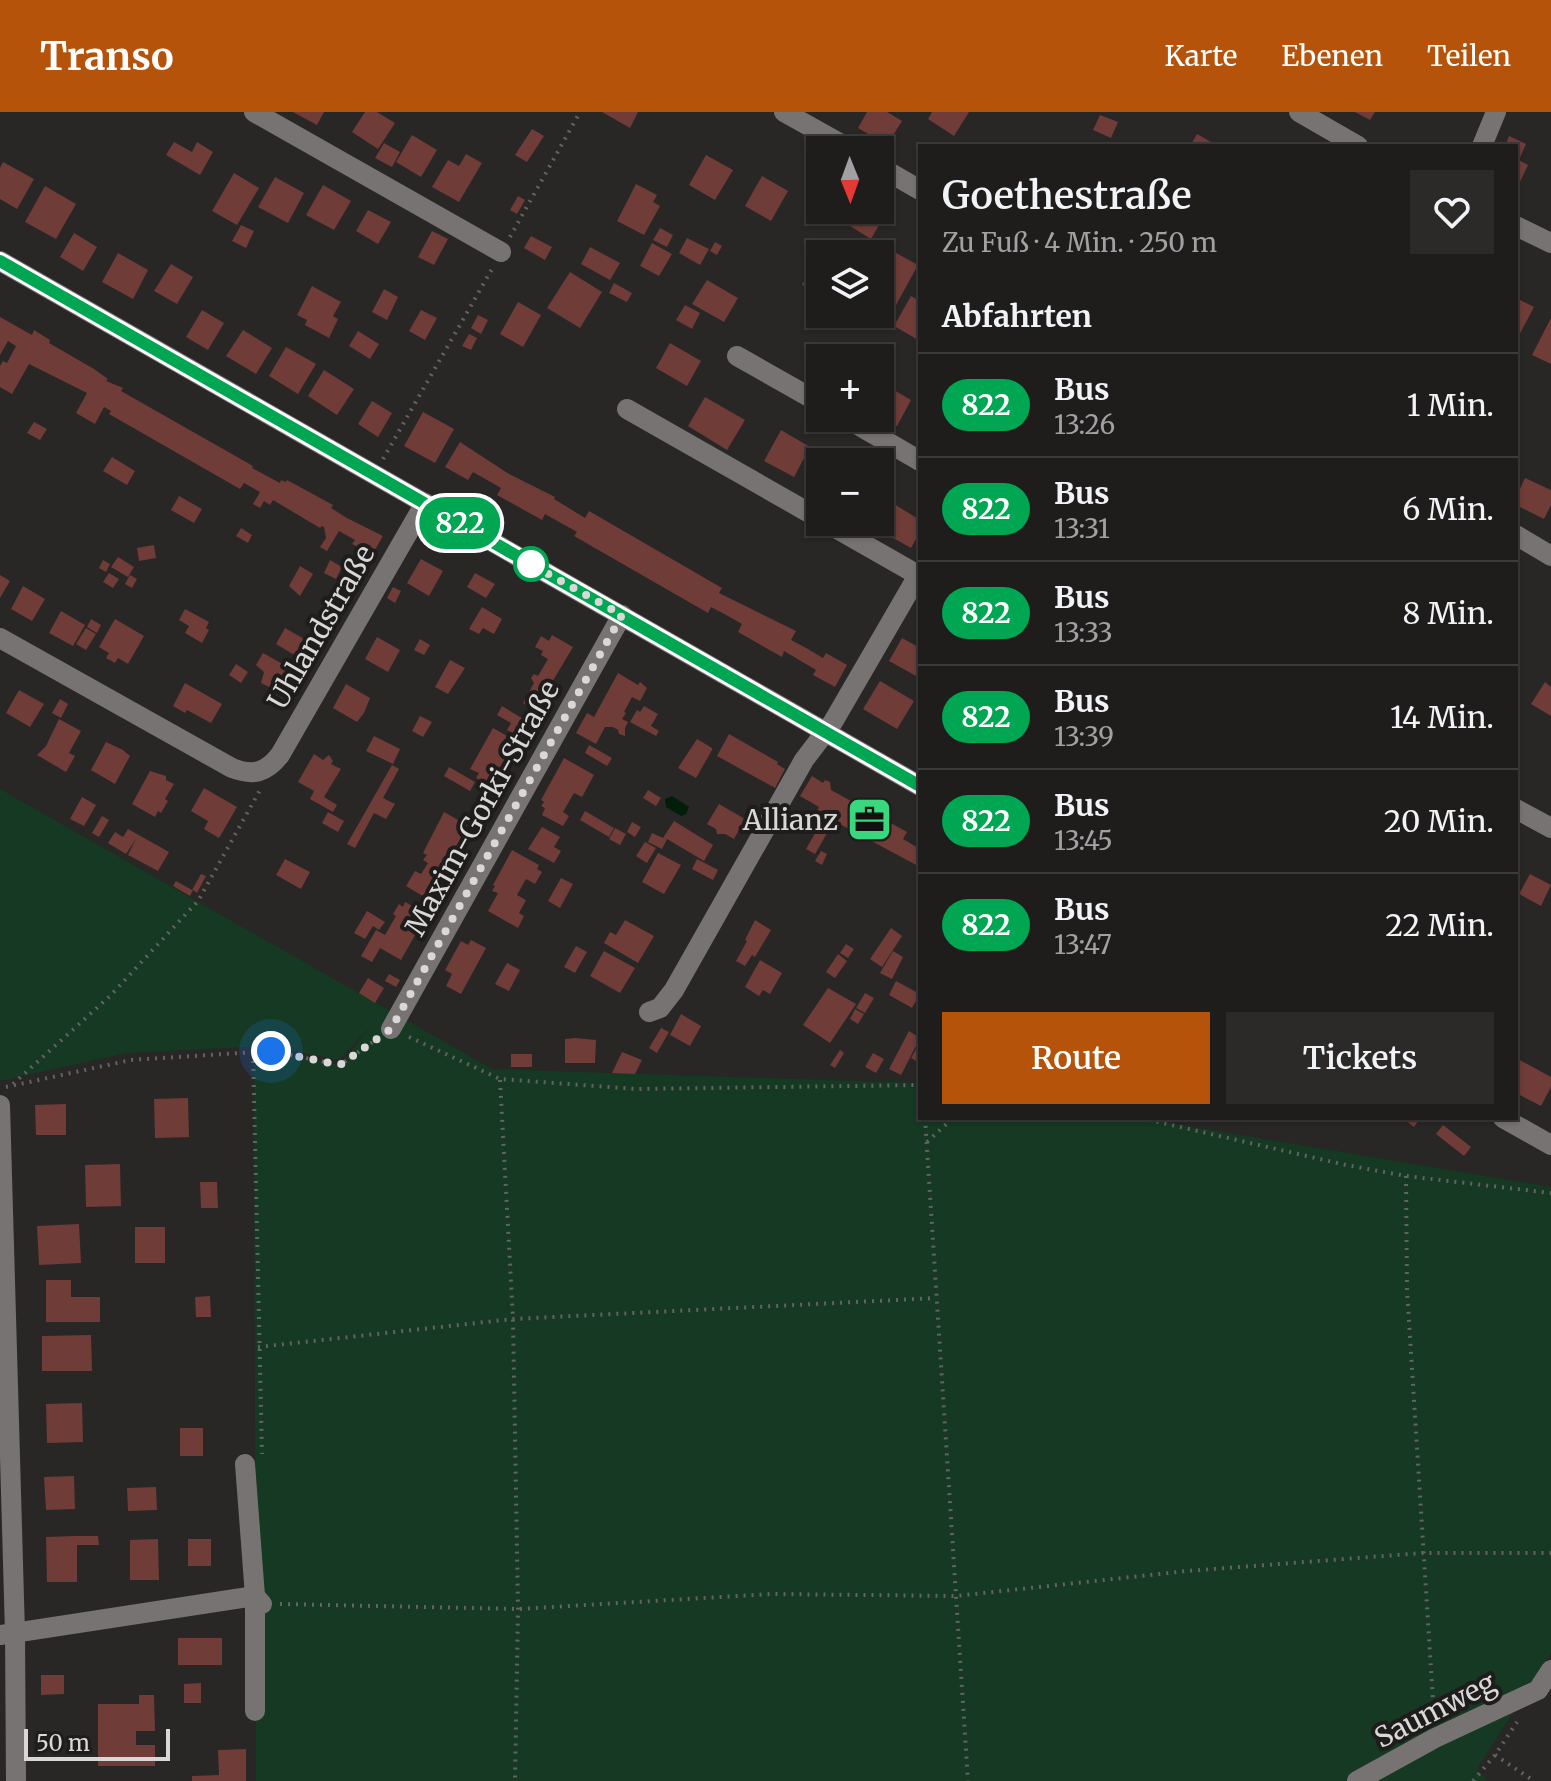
<!DOCTYPE html>
<html lang="de">
<head>
<meta charset="utf-8">
<style>
	:root { --surface:#1f1c1c; --page:#2c2929; --text:#f1f3f6; --muted:#a1a1a3; --line:#3c3a3b; --accent:#b45309 }
	body { margin:0; font-family:Merriweather,serif; background:var(--page); color:var(--text); height:100vh; display:flex; flex-direction:column; font-size:30px; white-space:nowrap }
	* { box-sizing:border-box; margin:0 }
	p { font-size:26px; color:var(--muted) }
	.icon { flex:none; width:44px; height:44px; fill:none; stroke:currentColor; stroke-width:2; stroke-linecap:round; stroke-linejoin:round }
	.map { position:relative; flex:1; overflow:hidden }
	.sheet { position:absolute; left:918px; top:32px; width:600px; height:976px; display:flex; flex-direction:column; background:var(--surface); border-radius:0px; box-shadow:0 2px 6px #0004,0 0 0 2px var(--line) }
	.sheet>* { flex:none }
	.badge { padding:0 16px; border-radius:26px; font-size:28px; line-height:52px }
	.needle { width:52px; rotate:179deg }
	.fabs { position:absolute; left:806px; top:24px; display:grid; gap:16px }
	.fabs a { display:grid; place-items:center; width:88px; height:88px; border-radius:0px; background:var(--surface); box-shadow:0 2px 6px #0004,0 0 0 2px var(--line); font-size:40px }
	.scale { position:absolute; left:24px; bottom:20px; width:146px; box-sizing:border-box; padding-left:8px; border:4px solid #d9d7d7; border-top:0; font-size:22px; line-height:28px; white-space:nowrap; color:#d9d7d7; -webkit-text-stroke:6px #1f1c1c; paint-order:stroke }
	.you { position:absolute; width:40px; height:40px; margin:-20px; border:6px solid #fff; border-radius:50%; background:#1a73e8; box-shadow:0 0 0 12px #1a73e833 }
	.map>.badge { position:absolute; translate:-50% -50%; box-shadow:0 0 0 4px #fff }
	h2 { padding:0 24px; font-size:30px; line-height:72px }
	.round { display:grid; place-items:center; flex:none; width:84px; height:84px; border-radius:0px; background:var(--page) }
	.overview { display:flex; align-items:center; justify-content:space-between; height:136px; padding:0 24px }
	h1 { font-size:38px; font-weight:600; line-height:60px }
	.button { display:flex; gap:16px; margin-top:auto; padding:16px 24px }
	.button a { flex:1; height:92px; border-radius:0px; background:var(--accent); color:#fff; font-size:32px; font-weight:600; line-height:92px; text-align:center }
	.button a+a { background:var(--page); color:var(--text) }
	ul { padding:0; list-style:none }
	li { display:flex; align-items:center; gap:24px; height:104px; padding:0 24px; border-top:2px solid var(--line) }
	li div { flex:1 }
	li b { display:block; font-size:30px }
	li em { font-style:normal }
	li .badge { min-width:88px; font-weight:700; text-align:center }
	header { display:flex; align-items:center; gap:48px; box-sizing:border-box; height:112px; padding:0 40px; background:var(--accent); color:#fff }
	header strong { font-size:38px }
	nav { display:flex; gap:44px; margin-inline-start:auto; font-size:28px }
	.map>svg:first-child { display:block }
</style>
</head>
<body>
<header>
<strong>Transo</strong>
<nav><a>Karte</a><a>Ebenen</a><a>Teilen</a></nav>
</header>
<div class="map">
<svg width="1551" height="1669" viewBox="0 0 1551 1669">
	<rect width="100%" height="100%" fill="#292626"/>
	<path fill="#153922" d="M0,677L492,957L920,971V1006H1140L1551,1075V1541L1477,1657L1488,1669H256L254,948L271,939L340,953L370,915L339,948L268,934L127,941L0,969Z"/>
	<path fill="#001e09" d="M672,684L689,695L686,702L681,704L666,695L665,687Z"/>
	<g fill="#6f3c37">
		<path d="M293,0H324L317,13Z"/>
		<path d="M365,0H377L395,11L378,37L352,20Z"/>
		<path d="M602,0H638L630,16Z"/>
		<path d="M867,0H887L902,9L887,33L858,16Z"/>
		<path d="M932,0H969L954,24L928,7Z"/>
		<path d="M1355,0H1375L1370,8Z"/>
		<path d="M1100,3L1118,10L1111,26L1093,18Z"/>
		<path d="M532,17L544,24L527,50L515,43Z"/>
		<path d="M1197,22L1218,34H1190Z"/>
		<path d="M412,23L437,38L421,65L396,50Z"/>
		<path d="M1509,24L1526,32L1519,48L1528,53L1516,78V34H1505Z"/>
		<path d="M174,30L192,40L197,30L213,40L200,63L166,43Z"/>
		<path d="M384,31L400,40L392,55L375,46Z"/>
		<path d="M466,42L482,51L459,90L432,75L448,48L459,54Z"/>
		<path d="M706,43L733,58L715,88L689,73Z"/>
		<path d="M3,50L34,67L17,97L0,87V56Z"/>
		<path d="M234,61L259,76L237,113L212,99Z"/>
		<path d="M762,64L788,79L771,109L745,94Z"/>
		<path d="M275,65L304,81L288,111L258,95Z"/>
		<path d="M636,72L657,83L653,90L660,94L644,123L617,109Z"/>
		<path d="M820,72V94L810,88Z"/>
		<path d="M323,73L351,89L334,118L306,103Z"/>
		<path d="M45,74L76,92L56,127L25,110Z"/>
		<path d="M518,84L525,88L517,102L510,98Z"/>
		<path d="M880,92L888,97L871,127L845,111L853,98H880Z"/>
		<path d="M368,98L391,110L378,132L356,119Z"/>
		<path d="M241,113L254,119L246,136L232,129Z"/>
		<path d="M660,116L673,123L667,135L653,128Z"/>
		<path d="M432,119L448,127L434,153L418,145Z"/>
		<path d="M74,121L97,135L83,159L60,145Z"/>
		<path d="M531,124L552,135L545,148L524,136Z"/>
		<path d="M687,126L709,137L700,153L679,141Z"/>
		<path d="M715,130L722,134L717,143L710,139Z"/>
		<path d="M652,131L672,142L659,164L640,154Z"/>
		<path d="M590,135L620,151L610,168L581,152Z"/>
		<path d="M887,136L918,153L896,193L880,184V149Z"/>
		<path d="M118,141L148,158L133,187L102,170Z"/>
		<path d="M171,152L193,165L177,192L154,179Z"/>
		<path d="M812,153L820,158V182L802,173Z"/>
		<path d="M570,160L602,180L580,216L547,196Z"/>
		<path d="M707,168L738,186L724,210L692,192Z"/>
		<path d="M614,171L632,181L627,190L609,181Z"/>
		<path d="M312,174L341,190L333,204L338,207L329,226L305,213L307,208L297,203Z"/>
		<path d="M384,177L398,185L387,208L372,200Z"/>
		<path d="M911,184L920,189V229L894,214Z"/>
		<path d="M1516,186L1534,195L1516,229Z"/>
		<path d="M518,190L541,203L523,235L500,222Z"/>
		<path d="M685,193L700,201L692,217L676,208Z"/>
		<path d="M202,198L224,211L208,238L186,225Z"/>
		<path d="M421,198L437,206L425,228L409,219Z"/>
		<path d="M478,203L488,208L481,222L471,216Z"/>
		<path d="M0,205L32,223L34,218L50,228L49,231L94,257L108,267L106,269L123,276L121,279L253,354L252,356L280,371L281,368L286,370L287,368L333,393L331,396L347,406L383,424L372,443L366,451L355,445L360,436L352,432L355,428L339,419L327,439L320,435L326,426L324,415L322,414L320,416L273,388L270,393L264,389L260,396L253,392L260,380L244,371L240,377L109,302L111,299L104,295L95,312L76,301L87,281L29,252L12,282L0,275V254L3,249L7,251L16,234L8,229L0,243Z"/>
		<path d="M1551,206V252L1532,243Z"/>
		<path d="M243,218L272,236L256,262L226,244Z"/>
		<path d="M358,219L379,232L370,247L349,234Z"/>
		<path d="M469,222L477,226L471,238L462,234Z"/>
		<path d="M670,231L701,249L687,274L656,256Z"/>
		<path d="M286,235L316,252L298,282L269,264Z"/>
		<path d="M324,258L354,277L337,303L308,284Z"/>
		<path d="M880,270L911,288L897,314L880,305Z"/>
		<path d="M705,285L745,308L727,338L688,314Z"/>
		<path d="M372,289L392,301L378,325L358,312Z"/>
		<path d="M423,300L454,317L435,351L404,334Z"/>
		<path d="M34,310L47,317L40,328L27,321Z"/>
		<path d="M781,318L810,335L794,365L764,349Z"/>
		<path d="M460,330L509,362L555,385L554,387L585,406L589,399L722,476L719,481L796,519L791,528L808,537L823,546L826,541L847,553L835,575L813,563L816,558L784,539L782,545L738,520L742,512L728,504L711,495L708,501L574,424L577,420L545,402L542,408L497,383L501,376L473,360L468,368L445,355Z"/>
		<path d="M112,345L135,359L127,373L103,359Z"/>
		<path d="M1525,366L1551,378V393L1544,407L1516,393V385Z"/>
		<path d="M179,384L202,397L194,411L171,398Z"/>
		<path d="M894,392L920,408V420L911,436L879,418Z"/>
		<path d="M241,416L252,423L248,431L236,424Z"/>
		<path d="M154,433L156,446L139,449L137,436Z"/>
		<path d="M118,445L134,455L128,465L111,455Z"/>
		<path d="M421,447L443,459L429,484L407,471Z"/>
		<path d="M103,448L110,452L106,460L99,456Z"/>
		<path d="M330,448L342,455L336,467L324,461Z"/>
		<path d="M300,454L313,462L300,484L289,474Z"/>
		<path d="M109,461L119,467L113,476L103,470Z"/>
		<path d="M475,461L495,472L486,486L467,475Z"/>
		<path d="M0,463L10,469L0,486Z"/>
		<path d="M130,463L137,467L132,476L125,472Z"/>
		<path d="M23,474L45,487L32,509L11,497Z"/>
		<path d="M393,475L401,479L395,491L387,486Z"/>
		<path d="M482,495L502,507L494,522L483,516L479,522L469,517Z"/>
		<path d="M185,497L209,510L206,516L209,518L202,531L185,521L189,514L179,508Z"/>
		<path d="M61,499L85,513L73,534L49,521Z"/>
		<path d="M91,507L101,513L97,521L87,515Z"/>
		<path d="M115,507L144,524L128,552L118,546L115,551L106,546L109,541L99,535Z"/>
		<path d="M86,516L96,522L86,538L76,532Z"/>
		<path d="M285,516L306,528L296,544L276,532Z"/>
		<path d="M552,523L573,535L548,577L555,582L553,585L556,587L553,592L550,590L543,603L523,591L534,571L531,566L534,562L538,564L548,547L541,543L543,539L535,535L541,524L549,529Z"/>
		<path d="M377,525L400,538L388,560L365,547Z"/>
		<path d="M902,526L920,536V558L916,564L889,549Z"/>
		<path d="M420,527L430,533L424,543L414,538Z"/>
		<path d="M263,541L288,555L278,573L272,570L269,575L261,571L264,560L256,553Z"/>
		<path d="M450,548L465,556L448,582L435,575Z"/>
		<path d="M236,552L248,560L241,571L229,563Z"/>
		<path d="M618,561L638,573L640,570L647,576L640,589L632,585L624,600L626,601L622,607L628,610L625,616V624L619,622L618,618L613,615H605L596,632L576,621L587,601L594,605Z"/>
		<path d="M880,569L914,589L897,617L863,597Z"/>
		<path d="M1545,570L1551,575V604L1531,592Z"/>
		<path d="M185,571L222,592L211,611L187,598L185,601L173,594Z"/>
		<path d="M346,572L370,586L364,601L357,610L333,596Z"/>
		<path d="M19,578L44,592L30,615L6,601Z"/>
		<path d="M60,587L68,592L61,606L52,601Z"/>
		<path d="M502,594L525,608L514,622L507,618L511,611L497,603Z"/>
		<path d="M644,594L658,602L651,614L659,619L656,624L630,610L637,598L640,600Z"/>
		<path d="M420,604L432,610L423,625L412,619Z"/>
		<path d="M59,607L81,619L69,641L75,644L66,660L37,643L46,634Z"/>
		<path d="M493,616L516,629L512,635L519,639L504,666L500,664L496,672L492,669L489,673L476,666L479,661L470,657Z"/>
		<path d="M729,622L778,650L777,652L785,657L775,676L717,644Z"/>
		<path d="M374,624L400,637L393,652L366,639Z"/>
		<path d="M697,627L712,636V638L696,666L678,656Z"/>
		<path d="M106,630L123,638L130,644L115,672L91,658Z"/>
		<path d="M589,633L612,646L607,654L585,641Z"/>
		<path d="M314,642L323,648L329,643L333,649L331,652L341,657L324,685L337,693L333,700L310,687L314,679L298,670Z"/>
		<path d="M564,646L594,663L582,685L574,681L563,700L569,704L563,714L542,703L545,696L541,694L544,690L541,688Z"/>
		<path d="M392,653L399,657L383,686L395,692L386,707L374,701L355,736L347,732Z"/>
		<path d="M449,655L475,670L470,679L444,664Z"/>
		<path d="M150,659L166,664V668L174,672L165,687L168,689L161,701L158,699L155,705L132,692Z"/>
		<path d="M812,664L823,671L825,668L830,670L831,678L907,720L903,727L920,737V755L834,709L815,742L806,737L825,704L817,699L819,695L800,684Z"/>
		<path d="M204,676L237,695L219,726L204,717L208,709L191,699Z"/>
		<path d="M648,678L661,686L656,694L643,686Z"/>
		<path d="M82,685L96,693L84,714L70,707Z"/>
		<path d="M719,692L745,707L734,727L725,722H717L716,717L707,712Z"/>
		<path d="M585,699L614,716L609,725L580,708Z"/>
		<path d="M328,700L344,709L338,720L322,711Z"/>
		<path d="M444,700L467,713L464,719L469,722L466,727L468,728L452,756L445,753L426,786L406,774L415,759L421,762L428,751L423,748L427,743L423,741Z"/>
		<path d="M102,704L109,708L99,725L92,721Z"/>
		<path d="M674,709L713,733L704,749L667,727L662,737L648,730L652,721L663,726Z"/>
		<path d="M632,710L641,715L635,725L627,720Z"/>
		<path d="M542,715L560,725L554,735L561,739L554,751L528,737Z"/>
		<path d="M615,716L626,722L620,733L609,727Z"/>
		<path d="M128,717L169,740L158,759L128,743L136,727L126,742L108,731L115,720L123,725Z"/>
		<path d="M645,730L656,736L647,751L636,744Z"/>
		<path d="M512,738L539,753L537,757L542,760L535,772L526,767L517,783L526,788L519,801L524,804L518,816L488,799L498,781L492,779L495,774L493,773Z"/>
		<path d="M821,739L827,742L822,753L815,749Z"/>
		<path d="M658,741L681,753L664,782L642,770Z"/>
		<path d="M285,747L310,760L301,777L276,763Z"/>
		<path d="M697,747L718,758L713,768L692,757Z"/>
		<path d="M201,762L206,764L197,781L193,778L190,784L173,774L176,769L192,778Z"/>
		<path d="M1530,762L1551,773L1541,794L1519,782Z"/>
		<path d="M561,766L573,772L560,796L548,789Z"/>
		<path d="M405,790L427,802L401,848L380,836L372,850L361,844L376,818L385,823L396,804L393,802L399,792L403,795Z"/>
		<path d="M367,799L385,810L379,818L373,814L365,827L354,821Z"/>
		<path d="M625,808L654,824L638,851L604,831L610,820L616,823Z"/>
		<path d="M755,808L771,818L755,845L752,843L745,854L736,849L747,829L745,828Z"/>
		<path d="M891,816L902,824L882,855L870,847Z"/>
		<path d="M471,828L486,836L461,882L446,874L452,862L445,858L461,829L468,833Z"/>
		<path d="M846,832L854,837L848,846L840,841Z"/>
		<path d="M576,834L587,840L575,861L564,855Z"/>
		<path d="M604,839L635,856L620,881L590,864Z"/>
		<path d="M893,839L903,845L892,867L880,861Z"/>
		<path d="M838,842L847,849L835,866L826,860Z"/>
		<path d="M760,848L782,861L770,882L763,878L759,884L745,875Z"/>
		<path d="M507,851L520,858L509,879L495,872Z"/>
		<path d="M389,862L400,868L396,875L385,869Z"/>
		<path d="M368,866L384,876L375,891L359,881Z"/>
		<path d="M896,869L920,882L912,896L889,883Z"/>
		<path d="M828,876L856,892L830,931L803,913Z"/>
		<path d="M865,881L874,886L865,901L856,896Z"/>
		<path d="M855,897L864,902L858,912L850,907Z"/>
		<path d="M681,902L701,914L690,934L670,923Z"/>
		<path d="M661,916L669,920L657,941L649,936Z"/>
		<path d="M909,919L920,926L901,963L889,957Z"/>
		<path d="M575,926L596,928L595,951H565V927Z"/>
		<path d="M920,930V951L911,946Z"/>
		<path d="M840,938L844,941L835,956L830,953Z"/>
		<path d="M622,940L642,948L635,962L612,961Z"/>
		<path d="M873,941L884,947L876,961L865,955Z"/>
		<rect x="511" y="942" width="21" height="13"/>
		<path d="M1516,946L1551,965V975L1541,994L1516,981Z"/>
		<path d="M188,986L189,1025L155,1026L154,987Z"/>
		<path d="M66,992V1023H36L35,993Z"/>
		<path d="M1402,1006H1420L1414,1015Z"/>
		<path d="M1443,1013L1471,1035L1464,1044L1436,1022Z"/>
		<path d="M120,1052L121,1094L86,1095L85,1053Z"/>
		<path d="M200,1070H217L218,1096H201Z"/>
		<path d="M79,1112L81,1151L39,1153L37,1114Z"/>
		<rect x="135" y="1115" width="30" height="36"/>
		<path d="M46,1168H71V1185H100V1210H46Z"/>
		<path d="M210,1184L211,1205H196L195,1185Z"/>
		<path d="M91,1223L92,1259H42V1224Z"/>
		<path d="M82,1291L83,1330L47,1331L46,1292Z"/>
		<rect x="180" y="1316" width="23" height="28"/>
		<path d="M74,1364L75,1397L46,1398L44,1365Z"/>
		<path d="M156,1375L157,1398L128,1399L127,1376Z"/>
		<path d="M76,1424H98L99,1433H77V1470H47L46,1425Z"/>
		<path d="M158,1427L159,1468H130V1428Z"/>
		<rect x="188" y="1427" width="23" height="27"/>
		<rect x="178" y="1526" width="44" height="27"/>
		<path d="M41,1563H64V1582L41,1583Z"/>
		<path d="M201,1571V1591H184V1572Z"/>
		<path d="M139,1583H154L155,1619H136V1633H155V1654H98V1592H139Z"/>
		<path d="M246,1637V1669H192V1664L219,1663L218,1638Z"/>
	</g>
	<g fill="none" stroke-linecap="round" stroke-linejoin="round">
		<g stroke="#656262" stroke-width="4" stroke-dasharray="2 6" stroke-linecap="butt">
			<path d="M510,125L580,0"/>
			<path d="M383,347L492,157"/>
			<path d="M409,925L500,967L636,977L920,973"/>
			<path d="M253,941L262,1342"/>
			<path d="M500,968L513,1207L518,1497L515,1669"/>
			<path d="M13,972L110,884L198,789L260,678"/>
			<path d="M6,975L131,948L271,939L340,953L377,927"/>
			<path d="M925,1006L968,1669"/>
			<path d="M1141,1006L1346,1053L1406,1064L1551,1081"/>
			<path d="M927,1030L953,1006"/>
			<path d="M1406,1064L1407,1177L1434,1605"/>
			<path d="M258,1235L513,1207L936,1186"/>
			<path d="M280,1492L518,1497L771,1482L956,1484L1187,1459L1423,1441H1551"/>
			<path d="M1495,1643L1534,1669"/>
			<path d="M1473,1669L1495,1643L1517,1610"/>
		</g>
		<g stroke="#777373" stroke-width="20">
			<path d="M254,0L501,140"/>
			<path d="M784,0L852,38"/>
			<path d="M1299,0L1358,34"/>
			<path d="M1482,34L1496,0"/>
			<path d="M880,55L920,78"/>
			<path d="M1516,114L1551,131"/>
			<path d="M0,149L920,674"/>
			<path d="M737,244L820,291"/>
			<path d="M627,297L820,407"/>
			<path d="M846,306L920,349"/>
			<path d="M825,410L918,463"/>
			<path d="M1516,423L1551,444"/>
			<path d="M0,526L232,656C253,664 266,661 280,643L425,391"/>
			<path d="M1516,697L1551,716"/>
			<path d="M649,900L660,896L674,878L804,648L833,610L920,460"/>
			<path d="M391,917L622,503"/>
			<path d="M0,993L15,1521L16,1669"/>
			<path d="M1503,1006L1551,1033"/>
			<path d="M245,1352L255,1484V1599"/>
			<path d="M0,1523L255,1484L262,1492"/>
			<path d="M1357,1669L1435,1626L1538,1578L1551,1558"/>
		</g>
	</g>
	<g fill="none" stroke-linecap="round" stroke-linejoin="round">
		<defs>
			<path id="line" d="M0,149L920,674"/>
		</defs>
		<use href="#line" stroke="#fff" stroke-width="18"/>
		<use href="#line" stroke="#00a651" stroke-width="12"/>
		<path stroke="#d9d7d7" stroke-width="8" stroke-dasharray="0 14.4" d="M271,939L340,953L391,917L622,503L525,449L531,452"/>
	</g>
	<defs>
		<symbol id="office-square" viewBox="-11 -11 22 22"><rect x="-9" y="-9" width="18" height="18" rx="4" fill="#39d87f" stroke="#1f1c1c"/><path d="M-6-3h4V-5.5h4V-3h4V5H-6ZM-1-4.5V-3h2v-1.5ZM-6 0V1H6V0Z" fill="#111"/></symbol>
	</defs>
	<g fill-rule="evenodd">
		<use href="#office-square" x="844" y="682" width="51" height="51"/>
	</g>
	<circle fill="#fff" stroke="#00a651" stroke-width="4" cx="531" cy="452" r="16"/>
	<g text-anchor="middle" dominant-baseline="central" stroke-width="8" stroke-linejoin="round" paint-order="stroke">
		<g font-size="28" fill="#d9d7d7" stroke="#1f1c1c">
			<text transform="translate(321 515) rotate(-60)">Uhlandstraße</text>
			<text transform="translate(482 696) rotate(-61)">Maxim-Gorki-Straße</text>
			<text transform="translate(1435 1598) rotate(-27)">Saumweg</text>
		</g>
		<g font-size="28" fill="#d9d7d7" stroke="#1f1c1c" text-anchor="end">
			<text x="838" y="708">Allianz</text>
		</g>
	</g>
</svg>
<div class="fabs">
<a><svg class="needle" viewBox="-14 -14 28 28"><path d="M0-13l5 13h-10z" fill="#e53935"/><path d="M0 13l5-13h-10z" fill="#a1a1a3"/></svg></a>
<a><svg class="icon" aria-label="layers" viewBox="0 0 24 24"><path d="M12 4l9 5-9 5-9-5zM3 14l9 5 9-5"/></svg></a>
<a>+</a>
<a>−</a>
</div>
<div class="scale">50 m</div>
<div class="you" style="left:271px;top:939px"></div>
<b class="badge" style="left:460px;top:411px;background:#00a651;color:#fff">822</b>
<section class="sheet">
<div class="overview"><div><h1>Goethestraße</h1><p>Zu Fuß · 4 Min. · 250 m</p></div><a class="round"><svg class="icon" aria-label="heart" viewBox="0 0 24 24"><path d="M12 20l-8-8c-3-5 5-10 8-4 3-6 11-1 8 4z"/></svg></a></div>
<h2>Abfahrten</h2>
<ul>
<li><span class="badge" style="background:#00a651;color:#fff">822</span><div><b>Bus</b><p>13:26</p></div><em>1 Min.</em></li>
<li><span class="badge" style="background:#00a651;color:#fff">822</span><div><b>Bus</b><p>13:31</p></div><em>6 Min.</em></li>
<li><span class="badge" style="background:#00a651;color:#fff">822</span><div><b>Bus</b><p>13:33</p></div><em>8 Min.</em></li>
<li><span class="badge" style="background:#00a651;color:#fff">822</span><div><b>Bus</b><p>13:39</p></div><em>14 Min.</em></li>
<li><span class="badge" style="background:#00a651;color:#fff">822</span><div><b>Bus</b><p>13:45</p></div><em>20 Min.</em></li>
<li><span class="badge" style="background:#00a651;color:#fff">822</span><div><b>Bus</b><p>13:47</p></div><em>22 Min.</em></li>
</ul>
<div class="button"><a>Route</a><a>Tickets</a></div>
</section>
</div>
</body>
</html>
